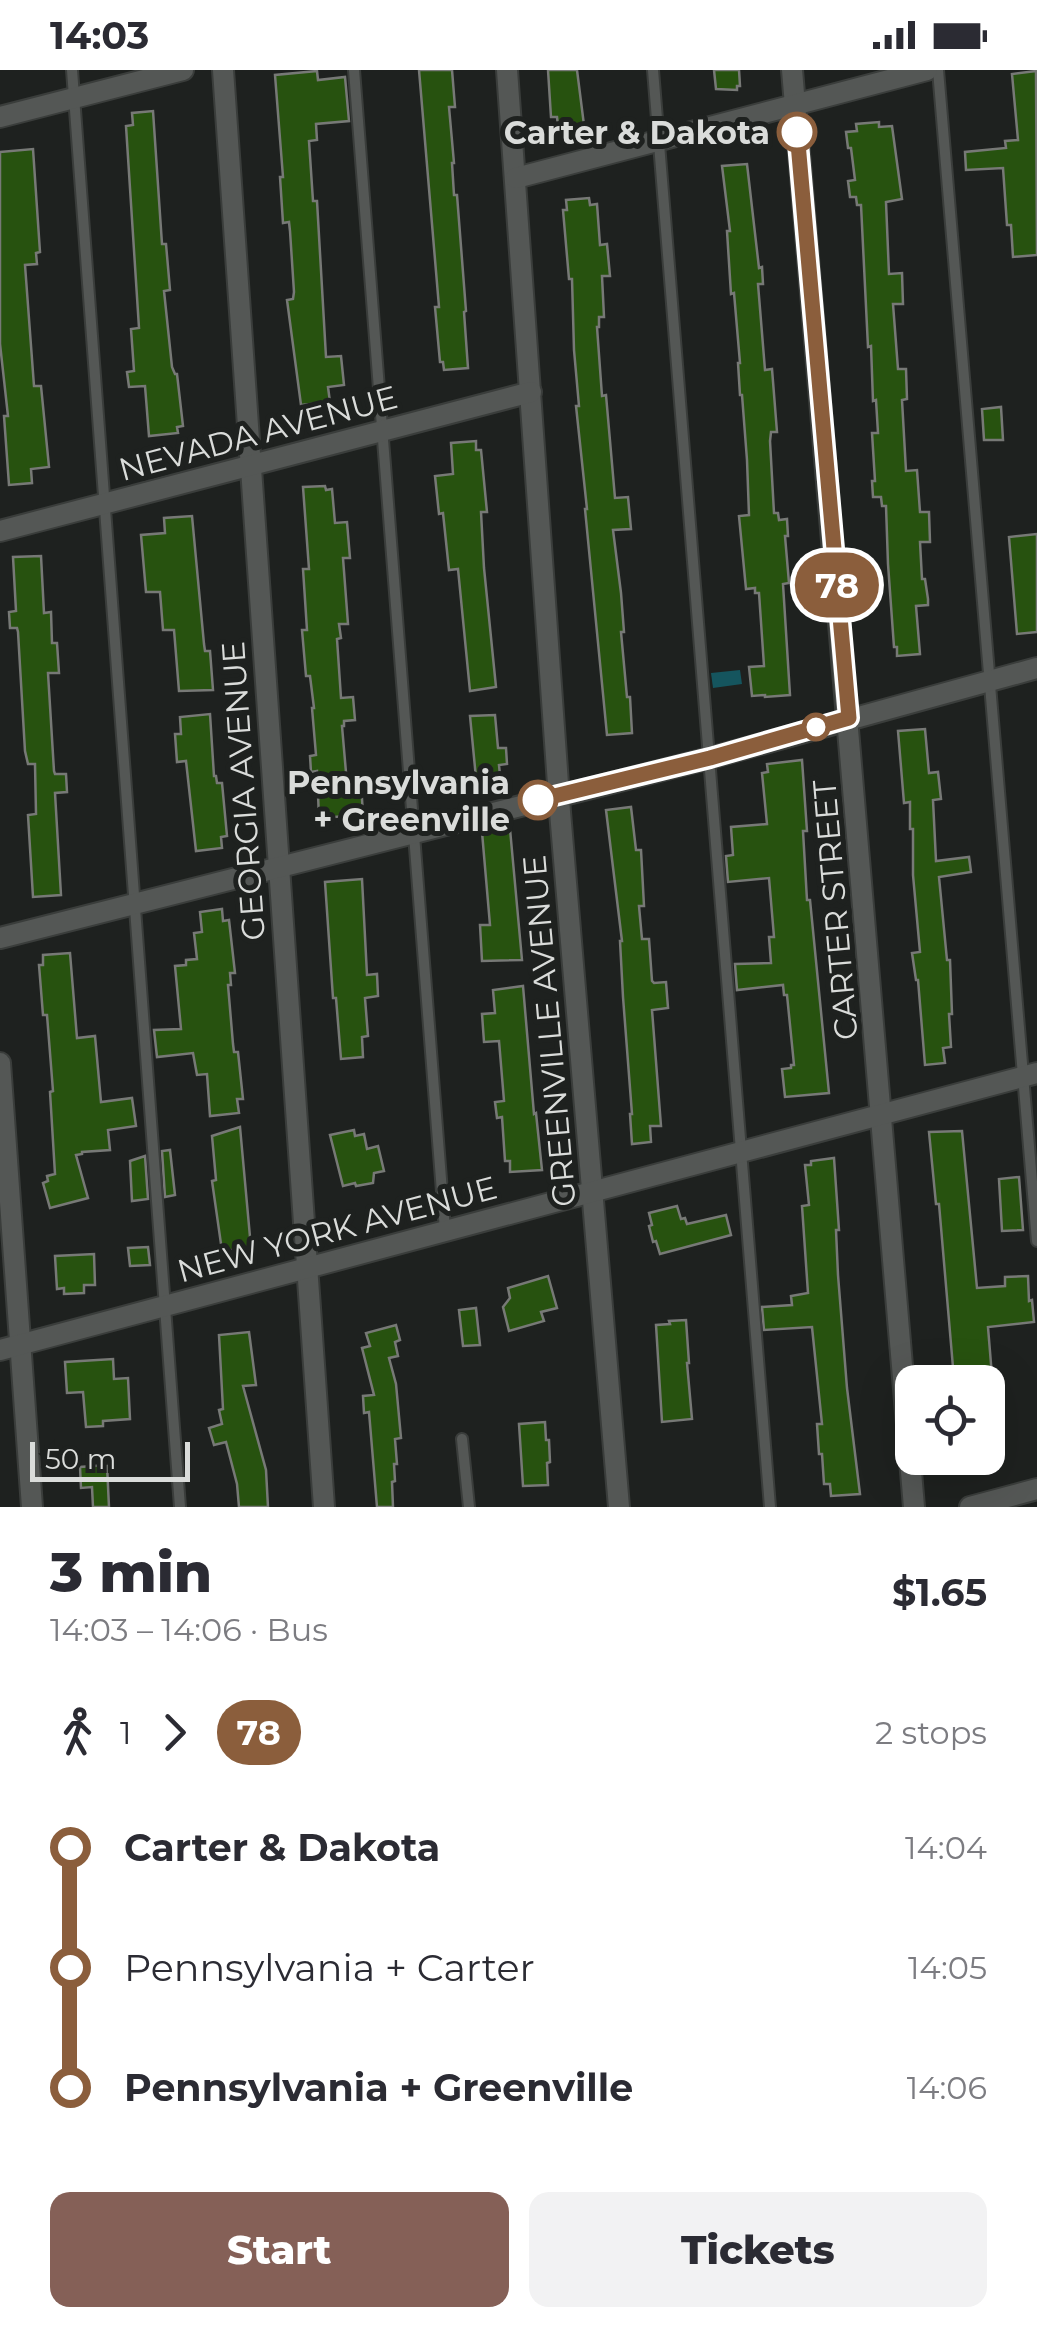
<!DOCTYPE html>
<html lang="en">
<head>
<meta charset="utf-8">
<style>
	:root { --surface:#fff; --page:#f2f2f3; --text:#2b2b33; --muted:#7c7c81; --accent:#856057 }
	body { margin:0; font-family:Montserrat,sans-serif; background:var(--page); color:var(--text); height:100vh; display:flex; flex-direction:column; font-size:38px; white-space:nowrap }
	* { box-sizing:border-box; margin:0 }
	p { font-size:32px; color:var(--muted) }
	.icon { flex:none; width:55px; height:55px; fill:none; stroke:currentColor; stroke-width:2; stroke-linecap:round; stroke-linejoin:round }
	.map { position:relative; height:1437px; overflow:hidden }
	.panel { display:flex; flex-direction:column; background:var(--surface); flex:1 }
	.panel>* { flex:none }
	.badge { padding:0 20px; border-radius:32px; font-size:35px; line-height:65px }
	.fabs { position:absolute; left:895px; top:1295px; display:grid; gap:20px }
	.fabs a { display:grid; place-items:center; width:110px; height:110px; border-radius:20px; background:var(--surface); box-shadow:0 10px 40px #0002; font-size:50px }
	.scale { position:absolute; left:30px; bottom:25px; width:160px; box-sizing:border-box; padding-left:10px; border:5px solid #dadcda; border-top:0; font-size:28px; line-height:35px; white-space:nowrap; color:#dadcda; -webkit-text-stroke:8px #1e211f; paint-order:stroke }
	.map>.badge { position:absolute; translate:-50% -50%; box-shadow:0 0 0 5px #fff }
	.legs { display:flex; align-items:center; gap:15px; height:110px; padding:0 50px; font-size:32px }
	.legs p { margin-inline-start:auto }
	.summary { display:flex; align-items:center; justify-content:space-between; height:170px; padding:0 50px }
	h1 { font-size:55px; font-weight:800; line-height:75px }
	.action { display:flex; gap:20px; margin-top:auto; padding:20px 50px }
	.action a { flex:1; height:115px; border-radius:20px; background:var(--accent); color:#fff; font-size:40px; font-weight:800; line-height:115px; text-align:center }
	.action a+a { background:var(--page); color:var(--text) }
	ul { padding:0 50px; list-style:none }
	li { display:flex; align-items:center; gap:35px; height:120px; font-size:38px }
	li i { display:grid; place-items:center; width:15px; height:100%; margin:0 12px; background:currentColor }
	li i::after { content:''; width:25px; height:25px; margin:-12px; border:8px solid; border-radius:50%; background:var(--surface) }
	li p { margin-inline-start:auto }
	li:first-child i { background:linear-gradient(#0000 50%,currentColor 0) }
	li:last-child i { background:linear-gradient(currentColor 50%,#0000 0) }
	.status { display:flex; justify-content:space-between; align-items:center; height:70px; padding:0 50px; background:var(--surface); direction:ltr }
	.status svg { height:28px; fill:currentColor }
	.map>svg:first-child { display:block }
</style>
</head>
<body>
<div class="status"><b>14:03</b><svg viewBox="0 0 49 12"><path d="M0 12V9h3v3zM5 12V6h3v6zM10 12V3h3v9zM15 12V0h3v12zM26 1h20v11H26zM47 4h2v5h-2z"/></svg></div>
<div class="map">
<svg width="1037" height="1437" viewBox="0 0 1037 1437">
	<rect width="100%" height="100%" fill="#1e211f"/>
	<path fill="#15555e" d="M740,600L742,614L713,618L711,603Z"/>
	<g fill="#27520f" stroke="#777976" stroke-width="2.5">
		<path d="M419,0H452L455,37H449L454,93H452L454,125H457L466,241L464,242L468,298L444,300L443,292H440L435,237H439Z"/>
		<path d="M548,0H577L584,55L558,56L557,47H551Z"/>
		<path d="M714,0H739L740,16H737V20L716,19Z"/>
		<path d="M317,1L318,10L345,7L349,51L316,54L317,70L309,71L313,131H317L326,287L341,286L344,315L328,317L330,332L301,335L287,230L293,229L294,222L290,161L289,152L283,153L280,107H283L275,5Z"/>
		<path d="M1036,1L1037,185L1013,187L1011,155H1007L1003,98L966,100L965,82L1006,78L1005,71L1018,70L1012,4Z"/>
		<path d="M153,41L162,174H166L170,220L164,221L172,297L175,304H177L183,356L177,357L178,363L149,366L145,316L129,317L127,302L134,301L131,259L139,258L126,56L133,55L132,43Z"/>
		<path d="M879,52V57L892,56L902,129L886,132L889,204L902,203L903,234H893L898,299H906L907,329L902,330L906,401L917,400L920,442H929L930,472H920L922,509H925L928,529V535L916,536L920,584L897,586V577H894L888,494L886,436H882L881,427H873L872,411H875L872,363H878L876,330L873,331L871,276L868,277L861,135H857L856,127H850L848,111L855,110L851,78H848L846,62L857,61L856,54Z"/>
		<path d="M33,79L40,182L36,183L37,194L25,195L34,316H41L49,397L31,399L32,413L9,415L4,346H8L0,274V82Z"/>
		<path d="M747,94L759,198L762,197L763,214H758L765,300L772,299L777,362H771L770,371L774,443H778L779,450L787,449L788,466H785L789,513L783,514L790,625L765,627V625L752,626L749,597L764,596L759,523H755V518L746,519L739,446L749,445L747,390L742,325H740L738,293H740L734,223L731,224L727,161H730L722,96Z"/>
		<path d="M589,128L590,135L597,134L600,175L607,174L610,206H602L604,247H599V257H597L602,326L606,325L615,428L628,427L631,459L613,460L621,523L624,562H621L627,627H630L632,663L607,665L585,439H587L576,336H579L574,280L572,209H569L563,140H567L566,130Z"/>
		<path d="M1001,337L1003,370H984L982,339Z"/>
		<path d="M476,371V380H481L487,442H481L484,498L496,617L470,621L458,499L449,500L443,443L439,444L435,406L453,404L451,373Z"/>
		<path d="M325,416L326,420L332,419L335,453L347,452L350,488H343L348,554H339L341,568L337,569L341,628L353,627L355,650L344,651V656H342L347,714L361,713L363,745L319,748L317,701L311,702L310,686L316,685L312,638H314L310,606H306L302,560H307L303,499H309L303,417Z"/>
		<path d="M192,446L204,574L205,581H210L213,620L179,621L174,560H163L160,522H146L141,465L165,463L164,448Z"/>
		<path d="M1037,464V562L1017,564L1009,467Z"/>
		<path d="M41,486L44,543L51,542L52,573H57L59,603H48L54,701L55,704H66L67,722L55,723L61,825L33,827L28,745L36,744L35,694H28L25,681L18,562L17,558H10L9,542L16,541L13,487Z"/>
		<path d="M210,644L214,706H216L217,713H222L227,766L221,767L222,778L196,781L186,691L177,692L175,664H181L180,647Z"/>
		<path d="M495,645L498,678H506L507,694L499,695L500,705L476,708L470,646Z"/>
		<path d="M925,659L929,703L938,702L941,729L933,730L936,791L969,787L971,802L939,807L947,890H950L952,944H949L951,977L943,978L945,993L925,995L918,910H916L912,883L920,882L913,805V759H910V732L904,733L898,661Z"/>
		<path d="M802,690L807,761H803L807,830H810L829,1023L785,1027L782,999L791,998V995H794L787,925H784L783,915L737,920L735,894L771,893L769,867H774L769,808L728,812L726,786L733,785L731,757L767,754L762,703L768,702L767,694Z"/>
		<path d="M631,737L636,780H641L644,836H639L642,869H649L652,911L654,913L666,912L668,938L652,940L661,1056H650L651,1072L632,1074L630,1044H632L623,927L620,871H622L606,740Z"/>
		<path d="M510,759L522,890L482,891L480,855H490L482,762Z"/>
		<path d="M362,809L367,905L377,904L378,926L365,928L368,966L362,967L363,987L341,989L336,928H333L325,812Z"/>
		<path d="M222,839L223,851L229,850L235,903H230L231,915H228L233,974L234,982H238L243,1029H237L239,1043L210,1046L207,1004L197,1005L193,983L157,987L154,960L181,959L175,896L186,895V890L197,889L194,863L202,862L200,842Z"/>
		<path d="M70,883L77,968L95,966L101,1032L132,1028L136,1056L108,1060L110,1080L82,1082V1084L76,1085L88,1128L50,1138L43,1113L48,1111L47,1106L55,1104L50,1022L53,1021L47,945H43L39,895H43V885Z"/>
		<path d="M523,916L534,1044L536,1043L542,1100L510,1102V1091H505L502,1047L497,1048L495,1032L504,1031L499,971L484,972L482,944L495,943L493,920Z"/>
		<path d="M240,1057L251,1178L222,1181L212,1111L216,1110L212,1066Z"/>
		<path d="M354,1060L355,1066L364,1064L367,1079L378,1076L384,1101L374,1103L373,1113L356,1116L355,1113L343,1116L330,1065Z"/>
		<path d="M962,1061L977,1218L1005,1216V1207L1028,1206L1029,1231L1032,1230L1034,1252L988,1257L992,1306L954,1309L939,1134H936L929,1062Z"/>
		<path d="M170,1080L175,1125L165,1127L162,1081Z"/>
		<path d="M145,1086L148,1129L132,1131L130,1091Z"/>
		<path d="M834,1088L839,1160H836L838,1205L847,1318L860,1424L831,1426L830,1414H824L822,1384H819L817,1354H822L812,1257L764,1260L762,1237L792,1235L791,1226L808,1223L802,1136L809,1135L805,1095H811V1091Z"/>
		<path d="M1019,1107L1023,1160L1002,1161L999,1109Z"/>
		<path d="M677,1136L681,1149L685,1148L687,1154L726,1145L731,1165L660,1184L656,1171L653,1172L649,1156L652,1155L649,1143Z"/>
		<path d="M148,1177L150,1195L130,1196L128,1178Z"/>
		<path d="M94,1184L95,1215H84V1223L64,1224V1218L57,1219L55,1186Z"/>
		<path d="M548,1206L557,1238L541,1242L544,1251L509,1261L503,1237L510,1228L508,1218Z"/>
		<path d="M476,1238L480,1275L463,1276L459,1240Z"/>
		<path d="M686,1250L689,1293H687L692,1349L662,1352L656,1255L670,1254L669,1251Z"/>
		<path d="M396,1255L400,1270L395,1272L398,1286L389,1288L396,1314L401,1368L395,1369L397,1394H394L395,1411L392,1412L393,1437H377L369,1342L364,1343L363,1326L374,1325L362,1278L370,1276L366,1263Z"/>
		<path d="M249,1262L256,1315L243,1316L266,1400L268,1437H239L237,1414L226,1372L214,1375L209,1358L222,1354L219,1340L223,1339L219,1265Z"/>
		<path d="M113,1289L114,1309L128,1308L130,1349L103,1351V1356L86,1357L83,1322L67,1323L65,1292Z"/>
		<path d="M545,1352L546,1370H549L550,1392L547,1393L548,1415L523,1416L519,1354Z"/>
		<path d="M107,1395L109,1437H93L92,1417L81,1418L80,1397Z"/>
	</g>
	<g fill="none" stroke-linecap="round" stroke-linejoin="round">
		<defs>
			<g id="service">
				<path d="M72,0L180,1437"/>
				<path d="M354,0L445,1160"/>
				<path d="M653,0L770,1437"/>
				<path d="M938,0L1037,1171"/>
				<path d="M462,1369L469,1437"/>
			</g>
			<g id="minor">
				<path d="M223,0L324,1437"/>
				<path d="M507,0L560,742L619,1437"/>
				<path d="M792,0L914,1437"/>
				<path d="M0,47L183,0"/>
				<path d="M516,108L927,0"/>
				<path d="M0,461L531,322"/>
				<path d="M0,868L710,688L1037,598"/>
				<path d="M0,993L32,1437"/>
				<path d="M0,1280L1037,1003"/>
				<path d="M970,1437L1037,1419"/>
			</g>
		</defs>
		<use href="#service" stroke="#3a3d3b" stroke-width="14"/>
		<use href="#minor" stroke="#3a3d3b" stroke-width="24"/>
		<use href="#service" stroke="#545755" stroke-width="10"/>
		<use href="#minor" stroke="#545755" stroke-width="20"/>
	</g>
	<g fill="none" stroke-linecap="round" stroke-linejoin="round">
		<defs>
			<path id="line-1" d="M538,730L710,688L849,648L797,62"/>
		</defs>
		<use href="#line-1" stroke="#fff" stroke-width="22"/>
		<use href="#line-1" stroke="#8b5e3c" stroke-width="15"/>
	</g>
	<g fill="#fff" stroke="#8b5e3c" stroke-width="5">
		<circle cx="797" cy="62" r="18"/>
		<circle cx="816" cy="657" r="12"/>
		<circle cx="538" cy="730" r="18"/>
	</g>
	<g text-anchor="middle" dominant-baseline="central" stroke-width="10" stroke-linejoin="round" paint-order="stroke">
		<g font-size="32" font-weight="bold" fill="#dadcda" stroke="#1e211f" text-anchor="end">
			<text x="770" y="62">Carter &amp; Dakota</text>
			<text x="510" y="712">Pennsylvania<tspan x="510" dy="37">+ Greenville</tspan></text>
		</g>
		<g font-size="32" fill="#dadcda" stroke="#1e211f">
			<text transform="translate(258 363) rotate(-15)">NEVADA AVENUE</text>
			<text transform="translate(243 721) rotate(-94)">GEORGIA AVENUE</text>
			<text transform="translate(835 840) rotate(-95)">CARTER STREET</text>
			<text transform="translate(549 961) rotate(-95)">GREENVILLE AVENUE</text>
			<text transform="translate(337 1159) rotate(-15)">NEW YORK AVENUE</text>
		</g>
	</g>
</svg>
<div class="fabs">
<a><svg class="icon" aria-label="locate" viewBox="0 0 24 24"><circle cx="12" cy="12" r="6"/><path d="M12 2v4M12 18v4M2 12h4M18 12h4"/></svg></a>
</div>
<div class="scale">50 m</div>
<b class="badge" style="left:837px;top:515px;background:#8b5e3c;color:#fff">78</b>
</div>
<section class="panel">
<div class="summary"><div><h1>3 min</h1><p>14:03 – 14:06 · Bus</p></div><b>$1.65</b></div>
<div class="legs"><svg class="icon" aria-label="walk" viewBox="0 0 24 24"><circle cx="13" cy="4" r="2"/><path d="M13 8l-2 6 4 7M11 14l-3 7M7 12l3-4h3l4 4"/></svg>1<svg class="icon" aria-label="forward" viewBox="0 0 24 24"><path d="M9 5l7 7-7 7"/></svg><b class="badge" style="background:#8b5e3c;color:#fff">78</b><p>2 stops</p></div>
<ul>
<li><i style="color:#8b5e3c"></i><b>Carter &amp; Dakota</b><p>14:04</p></li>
<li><i style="color:#8b5e3c"></i><span>Pennsylvania + Carter</span><p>14:05</p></li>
<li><i style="color:#8b5e3c"></i><b>Pennsylvania + Greenville</b><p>14:06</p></li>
</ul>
<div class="action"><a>Start</a><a>Tickets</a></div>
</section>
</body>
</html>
